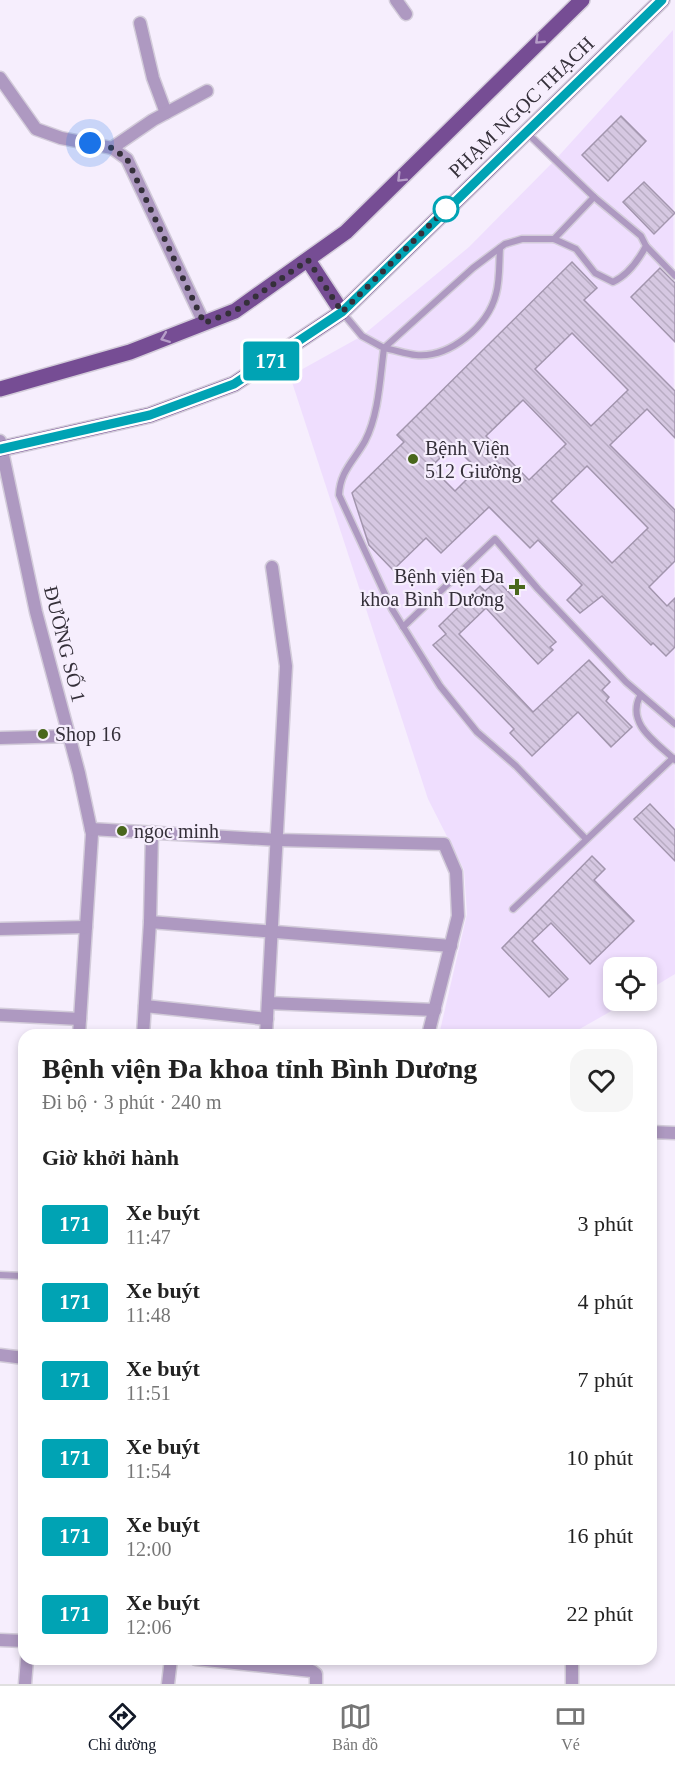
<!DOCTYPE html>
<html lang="vi">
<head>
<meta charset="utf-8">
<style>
	:root { --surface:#fff; --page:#f6f6f6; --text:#222; --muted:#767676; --line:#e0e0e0; --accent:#111827 }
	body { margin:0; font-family:"Times New Roman",serif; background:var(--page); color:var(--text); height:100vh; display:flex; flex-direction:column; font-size:22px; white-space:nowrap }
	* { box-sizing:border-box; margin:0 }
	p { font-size:20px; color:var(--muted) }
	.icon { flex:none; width:33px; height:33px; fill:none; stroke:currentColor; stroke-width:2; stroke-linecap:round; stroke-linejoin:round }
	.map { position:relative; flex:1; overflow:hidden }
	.panel { position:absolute; left:18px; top:1029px; width:639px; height:636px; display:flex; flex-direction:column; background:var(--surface); border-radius:18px; box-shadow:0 3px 9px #0003 }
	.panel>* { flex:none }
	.badge { padding:0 12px; border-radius:4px; font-size:21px; line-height:39px }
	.buttons { position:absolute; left:603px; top:957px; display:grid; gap:12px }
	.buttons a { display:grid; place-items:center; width:54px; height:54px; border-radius:12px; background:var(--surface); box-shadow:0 3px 9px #0003; font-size:30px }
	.you { position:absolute; width:30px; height:30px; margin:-15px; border:4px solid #fff; border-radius:50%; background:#1a73e8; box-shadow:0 0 0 9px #1a73e833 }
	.map>.badge { position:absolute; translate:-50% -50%; box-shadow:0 0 0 3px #fff }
	h2 { padding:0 24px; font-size:22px; line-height:54px }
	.round { display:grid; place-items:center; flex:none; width:63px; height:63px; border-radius:18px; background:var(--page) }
	.head { display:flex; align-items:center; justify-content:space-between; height:102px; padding:0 24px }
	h1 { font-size:28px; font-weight:700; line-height:45px }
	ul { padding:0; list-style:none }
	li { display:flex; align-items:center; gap:18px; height:78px; padding:0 24px }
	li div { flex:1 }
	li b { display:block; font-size:22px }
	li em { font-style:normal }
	li .badge { min-width:66px; font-weight:700; text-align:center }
	.tabs { display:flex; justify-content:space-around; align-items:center; height:84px; border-top:2px solid var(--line); background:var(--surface); font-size:16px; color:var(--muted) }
	.tabs a { display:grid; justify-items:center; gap:3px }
	.tabs .current { color:var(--accent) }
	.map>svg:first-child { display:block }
</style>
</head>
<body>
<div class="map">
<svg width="675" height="1684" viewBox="0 0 675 1684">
	<defs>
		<pattern id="building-back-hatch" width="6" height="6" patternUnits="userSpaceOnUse" patternTransform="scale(1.5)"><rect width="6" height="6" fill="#d6c8e2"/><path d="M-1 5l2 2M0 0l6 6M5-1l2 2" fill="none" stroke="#b8acc3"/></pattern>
	</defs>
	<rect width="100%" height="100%" fill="#f6eefd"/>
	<path fill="#efdefe" d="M673,30L675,974L647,991L646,968H614V1000L629,1001L569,1035H439L467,914L464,870L428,799L290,376L362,336L469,247L555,160Z"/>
	<g fill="url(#building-back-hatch)" stroke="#a295ad" stroke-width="1.5" fill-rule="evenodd">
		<path d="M621,116L646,141L608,181L582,155Z"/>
		<path d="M644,182L675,213L654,234L623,202Z"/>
		<path d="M572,262L597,288L584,300L675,391V438L647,409L610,445L675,510V561L649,587L667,606L675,598V647L666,656L653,643L651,645L602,596L580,613L567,600L582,585L538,540L530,548L489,507L441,553L426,538L393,570L369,545L352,493L404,442L397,435ZM572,333L628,390L591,426L535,369ZM523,400L566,444L529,480L486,436ZM453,445L477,469L455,491L431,467ZM587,466L648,528L612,563L551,501Z"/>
		<path d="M660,268L675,283V342L631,297Z"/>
		<path d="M497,580L556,642L550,647L553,650L538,664L486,608L459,634L533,712L589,660L610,682L602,690L609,697L606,701L632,727L611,747L578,712L532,756L510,733L514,729L433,645L446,634L439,626L480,586L485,591Z"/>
		<path d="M650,804L675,830V861L634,819Z"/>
		<path d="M592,856L605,869L594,880L634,921L590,964L551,923L532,941L568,979L549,997L502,948Z"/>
	</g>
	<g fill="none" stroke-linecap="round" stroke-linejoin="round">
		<defs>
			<g id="lane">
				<path d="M554,239L594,197"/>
				<path d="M646,246L675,276"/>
				<path d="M342,312L362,336L384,348C380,378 379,414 365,441C354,461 340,471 339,495L392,609L440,686L477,732L516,766L586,839"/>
				<path d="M384,348L473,268L505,244L522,239H554L576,249L595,273L613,282C628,275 638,261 646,246L641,236L594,197L526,132"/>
				<path d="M384,348C395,350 406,354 416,355C450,358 488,326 496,294C500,280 499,262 500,248"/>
				<path d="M403,627L495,539L538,589L626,682L675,724"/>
				<path d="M640,696C626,724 656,742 675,760"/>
				<path d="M513,909L673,758"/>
				<path d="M0,1275L24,1276"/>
			</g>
			<g id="street">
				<path d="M396,0L406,14"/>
				<path d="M140,23L153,78L166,113"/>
				<path d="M0,78L36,129L61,138L112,148L127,159L204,323"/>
				<path d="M112,148L153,120L207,91"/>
				<path d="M0,441L36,612L79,773L92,834L79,1035"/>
				<path d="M0,738L69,736"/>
				<path d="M91,829L278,840L444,844L456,872L458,916L428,1035"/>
				<path d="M150,922L451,946"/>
				<path d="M0,929L86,927"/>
				<path d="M268,1003L435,1010"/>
				<path d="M145,1006L267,1019"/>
				<path d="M0,1015L80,1019"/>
				<path d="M143,1035L150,922L152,832"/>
				<path d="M266,1035L286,666L272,567"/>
				<path d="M651,1132L675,1133"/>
				<path d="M0,1355L24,1358"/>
				<path d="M0,1640L24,1641"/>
				<path d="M196,1659L312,1671L316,1674V1684"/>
				<path d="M25,1684L27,1659"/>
				<path d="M168,1684L171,1659"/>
				<path d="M572,1684V1659"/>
			</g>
			<g id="primary">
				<path d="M308,260L342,312"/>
				<path d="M0,389L130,352L235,311L346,232L582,0"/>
				<path d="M0,449L150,415L234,384L342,312L662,0"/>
			</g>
		</defs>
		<use href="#lane" stroke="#d3ccda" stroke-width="9"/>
		<use href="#street" stroke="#d3ccda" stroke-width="15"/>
		<use href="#primary" stroke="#d3ccda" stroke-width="18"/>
		<use href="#lane" stroke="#ae99c1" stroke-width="6"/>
		<use href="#street" stroke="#ae99c1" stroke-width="12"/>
		<use href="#primary" stroke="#764d94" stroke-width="15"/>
	</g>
	<defs><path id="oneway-chevron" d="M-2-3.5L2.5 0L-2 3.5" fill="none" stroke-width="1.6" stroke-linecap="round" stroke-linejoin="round" transform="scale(1.5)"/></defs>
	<g stroke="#b69ec8">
		<use href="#oneway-chevron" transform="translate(539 40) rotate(136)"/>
		<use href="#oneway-chevron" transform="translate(401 178) rotate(135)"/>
		<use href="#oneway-chevron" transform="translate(165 338) rotate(159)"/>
	</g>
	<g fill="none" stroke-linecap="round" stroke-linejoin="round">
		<defs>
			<path id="line" d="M0,449L150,415L234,384L342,312L662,0"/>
		</defs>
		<use href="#line" stroke="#fff" stroke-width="14"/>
		<use href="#line" stroke="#00a3b4" stroke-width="9"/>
		<path stroke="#35303a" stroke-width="6" stroke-dasharray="0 10.8" d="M90,143L112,148L127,159L204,323L235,311L308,260L342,312L446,209"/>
	</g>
	<circle fill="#fff" stroke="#00a3b4" stroke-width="3" cx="446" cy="209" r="12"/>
	<g fill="#49671c" stroke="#f6eefd" stroke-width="2">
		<circle cx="413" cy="459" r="6"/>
		<path d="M514 578h6v6h6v6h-6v6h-6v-6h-6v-6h6z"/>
		<circle cx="43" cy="734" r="6"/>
		<circle cx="122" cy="831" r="6"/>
	</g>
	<g text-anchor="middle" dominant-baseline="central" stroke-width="4.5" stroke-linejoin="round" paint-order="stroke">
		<g font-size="20" fill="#35303a" stroke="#f6eefd">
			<text transform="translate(521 107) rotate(-44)">PHẠM NGỌC THẠCH</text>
			<text transform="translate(65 644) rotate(76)">ĐƯỜNG SỐ 1</text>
		</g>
		<g font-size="20" fill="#35303a" stroke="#f6eefd" text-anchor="start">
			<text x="425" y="448">Bệnh Viện<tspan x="425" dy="23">512 Giường</tspan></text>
			<text x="504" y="576" text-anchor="end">Bệnh viện Đa<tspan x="504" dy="23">khoa Bình Dương</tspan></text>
			<text x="55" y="734">Shop 16</text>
			<text x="134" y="831">ngoc minh</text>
		</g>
	</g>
</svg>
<div class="buttons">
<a><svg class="icon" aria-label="locate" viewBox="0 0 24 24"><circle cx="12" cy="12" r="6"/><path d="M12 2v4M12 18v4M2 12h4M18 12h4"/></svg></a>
</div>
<div class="you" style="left:90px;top:143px"></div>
<b class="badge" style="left:271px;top:361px;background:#00a3b4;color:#fff">171</b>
<section class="panel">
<div class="head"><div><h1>Bệnh viện Đa khoa tỉnh Bình Dương</h1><p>Đi bộ · 3 phút · 240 m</p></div><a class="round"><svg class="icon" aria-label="heart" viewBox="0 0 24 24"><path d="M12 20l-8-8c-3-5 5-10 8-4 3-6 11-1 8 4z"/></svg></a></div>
<h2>Giờ khởi hành</h2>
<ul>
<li><span class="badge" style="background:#00a3b4;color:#fff">171</span><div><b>Xe buýt</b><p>11:47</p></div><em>3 phút</em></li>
<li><span class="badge" style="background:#00a3b4;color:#fff">171</span><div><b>Xe buýt</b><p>11:48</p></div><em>4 phút</em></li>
<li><span class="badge" style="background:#00a3b4;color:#fff">171</span><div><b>Xe buýt</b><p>11:51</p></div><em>7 phút</em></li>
<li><span class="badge" style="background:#00a3b4;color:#fff">171</span><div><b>Xe buýt</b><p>11:54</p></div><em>10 phút</em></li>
<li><span class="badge" style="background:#00a3b4;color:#fff">171</span><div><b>Xe buýt</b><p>12:00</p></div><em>16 phút</em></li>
<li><span class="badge" style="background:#00a3b4;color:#fff">171</span><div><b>Xe buýt</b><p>12:06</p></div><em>22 phút</em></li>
</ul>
</section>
</div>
<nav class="tabs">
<a class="current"><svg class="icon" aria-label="directions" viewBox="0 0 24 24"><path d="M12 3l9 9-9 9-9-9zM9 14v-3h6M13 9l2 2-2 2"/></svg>Chỉ đường</a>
<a><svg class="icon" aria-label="map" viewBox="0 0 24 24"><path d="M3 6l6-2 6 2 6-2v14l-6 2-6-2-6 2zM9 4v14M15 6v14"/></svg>Bản đồ</a>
<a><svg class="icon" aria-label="tickets" viewBox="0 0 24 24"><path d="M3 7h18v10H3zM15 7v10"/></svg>Vé</a>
</nav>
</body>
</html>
